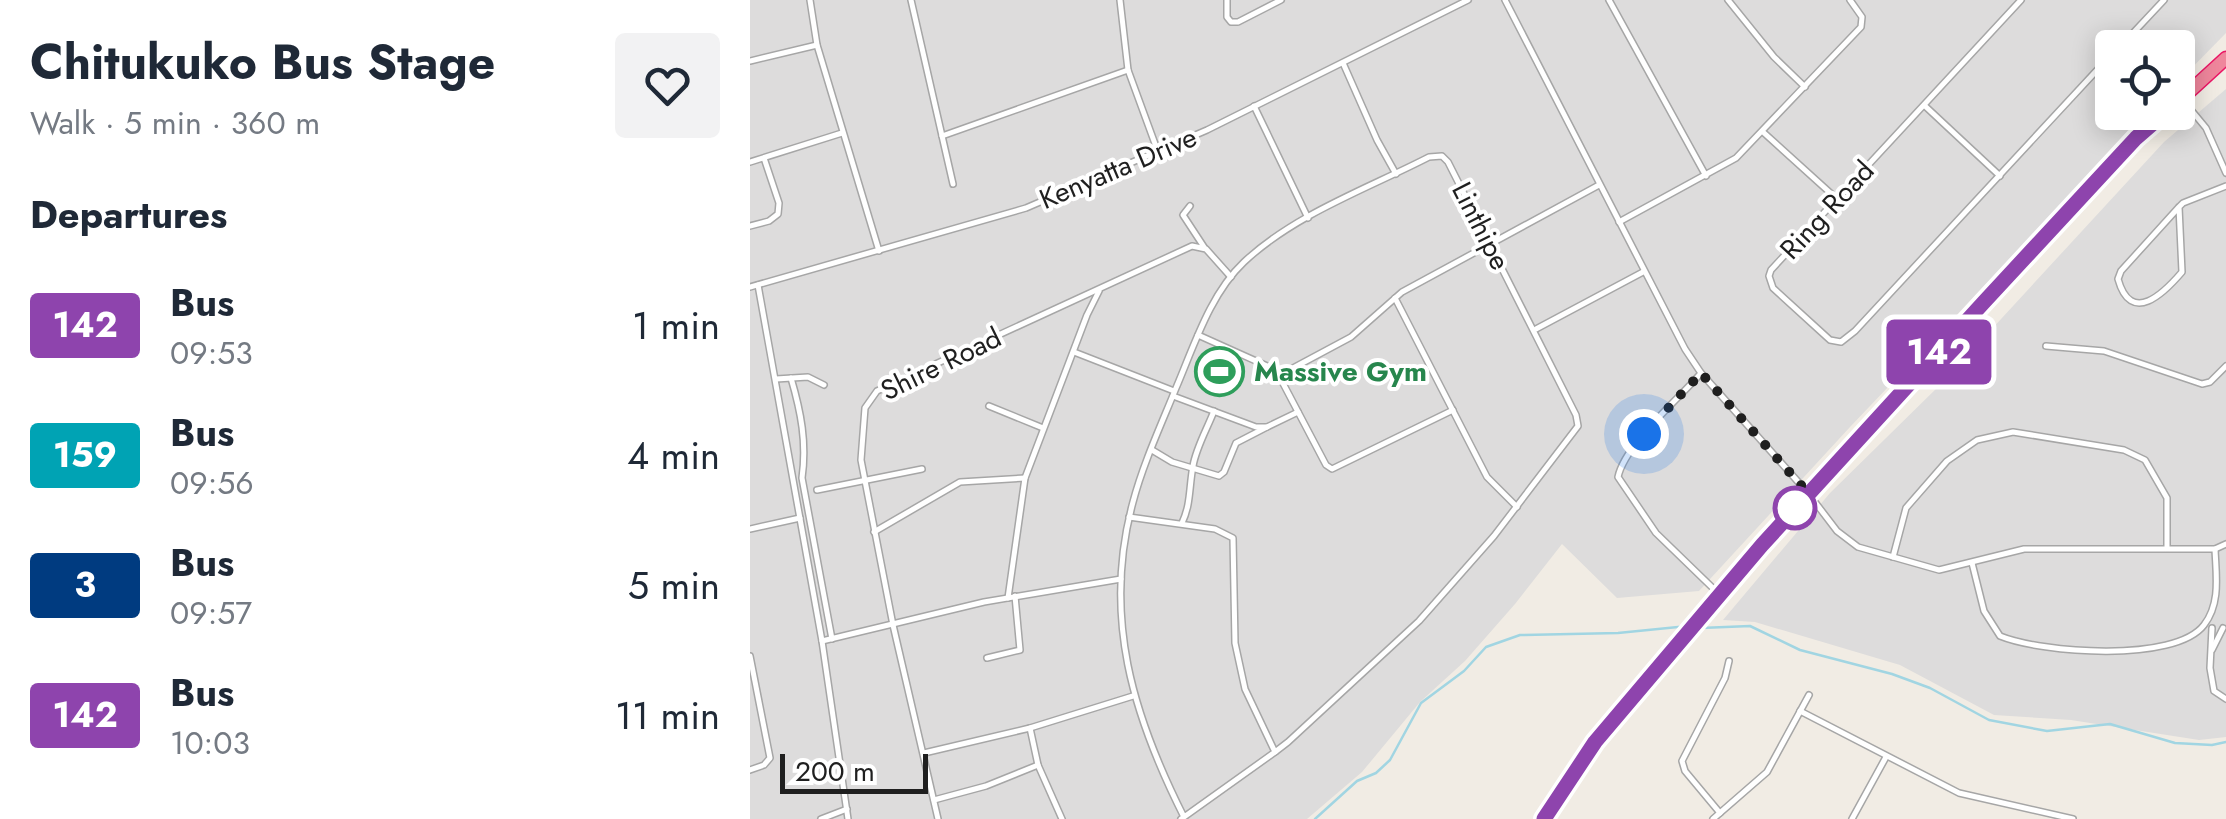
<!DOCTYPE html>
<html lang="en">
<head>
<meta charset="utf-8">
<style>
	:root { --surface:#fff; --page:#f2f2f3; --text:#1f2937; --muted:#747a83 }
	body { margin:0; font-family:Jost,sans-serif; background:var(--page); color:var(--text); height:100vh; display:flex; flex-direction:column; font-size:38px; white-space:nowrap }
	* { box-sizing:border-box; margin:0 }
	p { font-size:32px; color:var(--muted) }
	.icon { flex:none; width:55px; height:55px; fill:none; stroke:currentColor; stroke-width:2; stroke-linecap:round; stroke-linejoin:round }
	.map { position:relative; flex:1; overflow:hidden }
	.sheet { display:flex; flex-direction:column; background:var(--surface); width:750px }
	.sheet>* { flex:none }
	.badge { padding:0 20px; border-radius:8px; font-size:35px; line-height:65px }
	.buttons { position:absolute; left:1345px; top:30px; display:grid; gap:20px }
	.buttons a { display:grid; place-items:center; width:100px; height:100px; border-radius:10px; background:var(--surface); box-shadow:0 5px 25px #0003; font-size:50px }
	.scale { position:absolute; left:30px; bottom:25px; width:148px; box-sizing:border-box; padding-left:10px; border:5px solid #1f1f1f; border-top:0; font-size:28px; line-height:35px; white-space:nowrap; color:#1f1f1f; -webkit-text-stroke:8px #fff; paint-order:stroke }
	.you { position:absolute; width:50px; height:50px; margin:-25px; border:8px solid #fff; border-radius:50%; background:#1a73e8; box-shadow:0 0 0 15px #1a73e833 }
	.map>.badge { position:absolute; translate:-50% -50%; box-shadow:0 0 0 5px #fff }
	h2 { padding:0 30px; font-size:38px; line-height:90px }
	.round { display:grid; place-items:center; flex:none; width:105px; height:105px; border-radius:10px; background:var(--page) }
	.summary { display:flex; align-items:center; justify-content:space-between; height:170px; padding:0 30px }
	h1 { font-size:48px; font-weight:700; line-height:75px }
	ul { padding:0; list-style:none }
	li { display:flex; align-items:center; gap:30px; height:130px; padding:0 30px }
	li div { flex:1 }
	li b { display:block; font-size:38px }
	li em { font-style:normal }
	li .badge { min-width:110px; font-weight:700; text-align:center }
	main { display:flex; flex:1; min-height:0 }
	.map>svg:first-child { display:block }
</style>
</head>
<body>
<main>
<section class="sheet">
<div class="summary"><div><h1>Chitukuko Bus Stage</h1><p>Walk · 5 min · 360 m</p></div><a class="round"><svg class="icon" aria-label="heart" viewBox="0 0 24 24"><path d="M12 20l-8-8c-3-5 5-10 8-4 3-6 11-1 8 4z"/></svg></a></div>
<h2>Departures</h2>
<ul>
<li><span class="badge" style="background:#8e44ad;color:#fff">142</span><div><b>Bus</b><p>09:53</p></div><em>1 min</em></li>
<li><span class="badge" style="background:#00a3b4;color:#fff">159</span><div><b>Bus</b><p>09:56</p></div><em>4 min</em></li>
<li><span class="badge" style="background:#003b80;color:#fff">3</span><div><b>Bus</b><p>09:57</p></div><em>5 min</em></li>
<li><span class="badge" style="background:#8e44ad;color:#fff">142</span><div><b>Bus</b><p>10:03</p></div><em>11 min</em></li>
</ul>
</section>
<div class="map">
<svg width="1476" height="819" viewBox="0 0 1476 819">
	<rect width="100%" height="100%" fill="#f1ece4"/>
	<g fill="#dddcdc">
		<path d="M0,0H1476V33L1428,82V48H1362V112L1399,113L1100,427L949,591L867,598L812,544L765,604L715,661L670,702L612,772L557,819H0Z"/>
		<path d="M1476,89V737L1449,740L1321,720L1244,715L1150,665L1005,622L973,620L1080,493L1192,383L1414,142Z"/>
	</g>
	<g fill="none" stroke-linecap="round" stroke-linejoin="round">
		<g stroke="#a1d5e2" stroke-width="2.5">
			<path d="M951,628L1000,626L1050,650L1142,674L1180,688L1239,720L1297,731L1360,724L1425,743L1462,745L1476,742"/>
			<path d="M565,819L607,781L626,773L640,760L671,703L714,671L736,647L770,635L868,633L938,626"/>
		</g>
		<defs>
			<g id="street">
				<path d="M60,0L67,45L129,251"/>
				<path d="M161,0L203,184"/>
				<path d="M370,0L378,70L408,152"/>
				<path d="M477,0V17L481,22H488L531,0"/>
				<path d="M755,0L935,349L951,373L1058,493L1087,531L1108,547L1189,570L1274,549H1465L1476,544"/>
				<path d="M859,0L956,176"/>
				<path d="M978,0L1024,57L1055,87"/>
				<path d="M1271,0L1021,270L1019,276L1023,288L1080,340L1091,342L1105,331L1362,54"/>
				<path d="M1369,48L1414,0"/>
				<path d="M0,61L67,45"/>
				<path d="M593,63L627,140L646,174"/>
				<path d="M1432,99L1456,128L1476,173"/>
				<path d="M504,106L558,218"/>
				<path d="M1175,106L1250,176"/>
				<path d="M1013,132L1087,199"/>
				<path d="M192,136L378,70"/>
				<path d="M0,162L92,133"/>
				<path d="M440,206L433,215L454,247"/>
				<path d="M1429,207L1432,272C1414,293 1381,326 1368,279L1371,271L1429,207L1433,203L1476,186"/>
				<path d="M869,222L986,158L1111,27L1112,17L1100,0"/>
				<path d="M0,226L19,221L28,214L29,203L14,158"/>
				<path d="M8,285L72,641L98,819"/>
				<path d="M0,287L276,208L457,130L718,0"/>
				<path d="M645,298L737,477L767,507"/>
				<path d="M786,329L893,272"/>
				<path d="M448,335L526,370L576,465L582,469L703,410"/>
				<path d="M1296,346L1354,351L1452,384L1460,382L1476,366"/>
				<path d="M324,352L424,391"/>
				<path d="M951,373C929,399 875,444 868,477L906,533L970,595"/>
				<path d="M530,375L601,337L652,292L849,185"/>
				<path d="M41,378C51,412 57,443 52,478L82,639"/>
				<path d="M26,379L58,377L74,385"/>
				<path d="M423,396L506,427H517L548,412"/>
				<path d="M239,406L293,428"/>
				<path d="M402,450L422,462L469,476L474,472L486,443L517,427"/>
				<path d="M67,490L172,469"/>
				<path d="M379,517L465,529L483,538L485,643L495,689L525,752"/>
				<path d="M432,523C441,504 439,487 443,466C446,448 457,429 464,411"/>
				<path d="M0,529L50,518"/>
				<path d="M124,532L210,482L275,478"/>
				<path d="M1143,557L1156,508L1197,461L1227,440L1263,432L1374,450L1395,460L1417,498V548"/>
				<path d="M1222,563L1234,611L1250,636C1292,653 1425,663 1454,625C1471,603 1466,575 1465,549"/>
				<path d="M258,598L275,478L337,315L349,291"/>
				<path d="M1462,628L1460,668L1464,691L1476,699"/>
				<path d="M72,641L234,602L371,579"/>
				<path d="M1462,650L1473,628"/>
				<path d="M0,656L20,758L14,765L0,770"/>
				<path d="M237,658L270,650L265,596"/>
				<path d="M1050,711L1209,793L1323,819"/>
				<path d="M280,728L288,765L312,819"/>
				<path d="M174,753L280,728L383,696"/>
				<path d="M184,800L236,786L288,765"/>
				<path d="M970,813L935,771L932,761L975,678L979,661"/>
				<path d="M71,819L97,809"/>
				<path d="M188,819L143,625L111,460L115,408L127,391L442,246L456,249L481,277"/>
				<path d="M431,819L434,817L525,752L538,742L669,621L744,536L828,426L826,415L698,162L692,156L679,157C619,188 545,214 494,262C460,294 444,346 426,388C411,425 393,464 383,502C352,616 383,716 434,817"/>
				<path d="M963,819L1017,772L1059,695"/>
				<path d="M1102,819L1136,757"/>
			</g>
			<g id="highway">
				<path d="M1428,102L1476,58"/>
				<path d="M794,819L845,742L1012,545L1387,138L1415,112"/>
			</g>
		</defs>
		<use href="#street" stroke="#a6a6a6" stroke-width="8"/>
		<use href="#highway" stroke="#eb1565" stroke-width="15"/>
		<use href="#street" stroke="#fff" stroke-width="5"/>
		<use href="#highway" stroke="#ef869c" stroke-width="12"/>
	</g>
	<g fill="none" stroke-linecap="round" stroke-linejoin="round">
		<defs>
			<path id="line" d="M794,819L845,742L1012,545L1234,302L1386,138L1416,112"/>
		</defs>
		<use href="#line" stroke="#fff" stroke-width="22"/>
		<use href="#line" stroke="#8e44ad" stroke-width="15"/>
		<path stroke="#1f1f1f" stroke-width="10" stroke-dasharray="0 18" d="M894,434L951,373L1058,493L1045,508"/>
	</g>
	<defs>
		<symbol id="stadium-ring" viewBox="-11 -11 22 22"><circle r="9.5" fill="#fff" stroke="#2e9e5b" stroke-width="1.5"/><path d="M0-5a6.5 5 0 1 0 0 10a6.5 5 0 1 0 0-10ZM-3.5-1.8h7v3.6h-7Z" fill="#2e9e5b"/></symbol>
	</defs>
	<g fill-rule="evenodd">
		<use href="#stadium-ring" x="442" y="344" width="55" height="55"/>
	</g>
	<circle fill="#fff" stroke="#8e44ad" stroke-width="5" cx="1045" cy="508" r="20"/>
	<g text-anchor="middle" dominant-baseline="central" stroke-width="8" stroke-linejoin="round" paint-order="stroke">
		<g font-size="28" fill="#1f1f1f" stroke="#fff">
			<text transform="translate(368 168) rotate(-23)">Kenyatta Drive</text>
			<text transform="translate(1077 210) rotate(-47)">Ring Road</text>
			<text transform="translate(731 226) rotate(63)">Linthipe</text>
			<text transform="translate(191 364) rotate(-26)">Shire Road</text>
		</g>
		<g font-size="28" font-weight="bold" fill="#27864d" stroke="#fff" text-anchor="start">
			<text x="504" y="371">Massive Gym</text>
		</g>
	</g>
</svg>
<div class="buttons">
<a><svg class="icon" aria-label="locate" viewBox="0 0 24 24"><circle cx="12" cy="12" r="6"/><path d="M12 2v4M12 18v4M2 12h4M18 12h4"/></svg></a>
</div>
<div class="scale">200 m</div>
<div class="you" style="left:894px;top:434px"></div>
<b class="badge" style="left:1189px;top:352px;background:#8e44ad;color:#fff">142</b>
</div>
</main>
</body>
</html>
